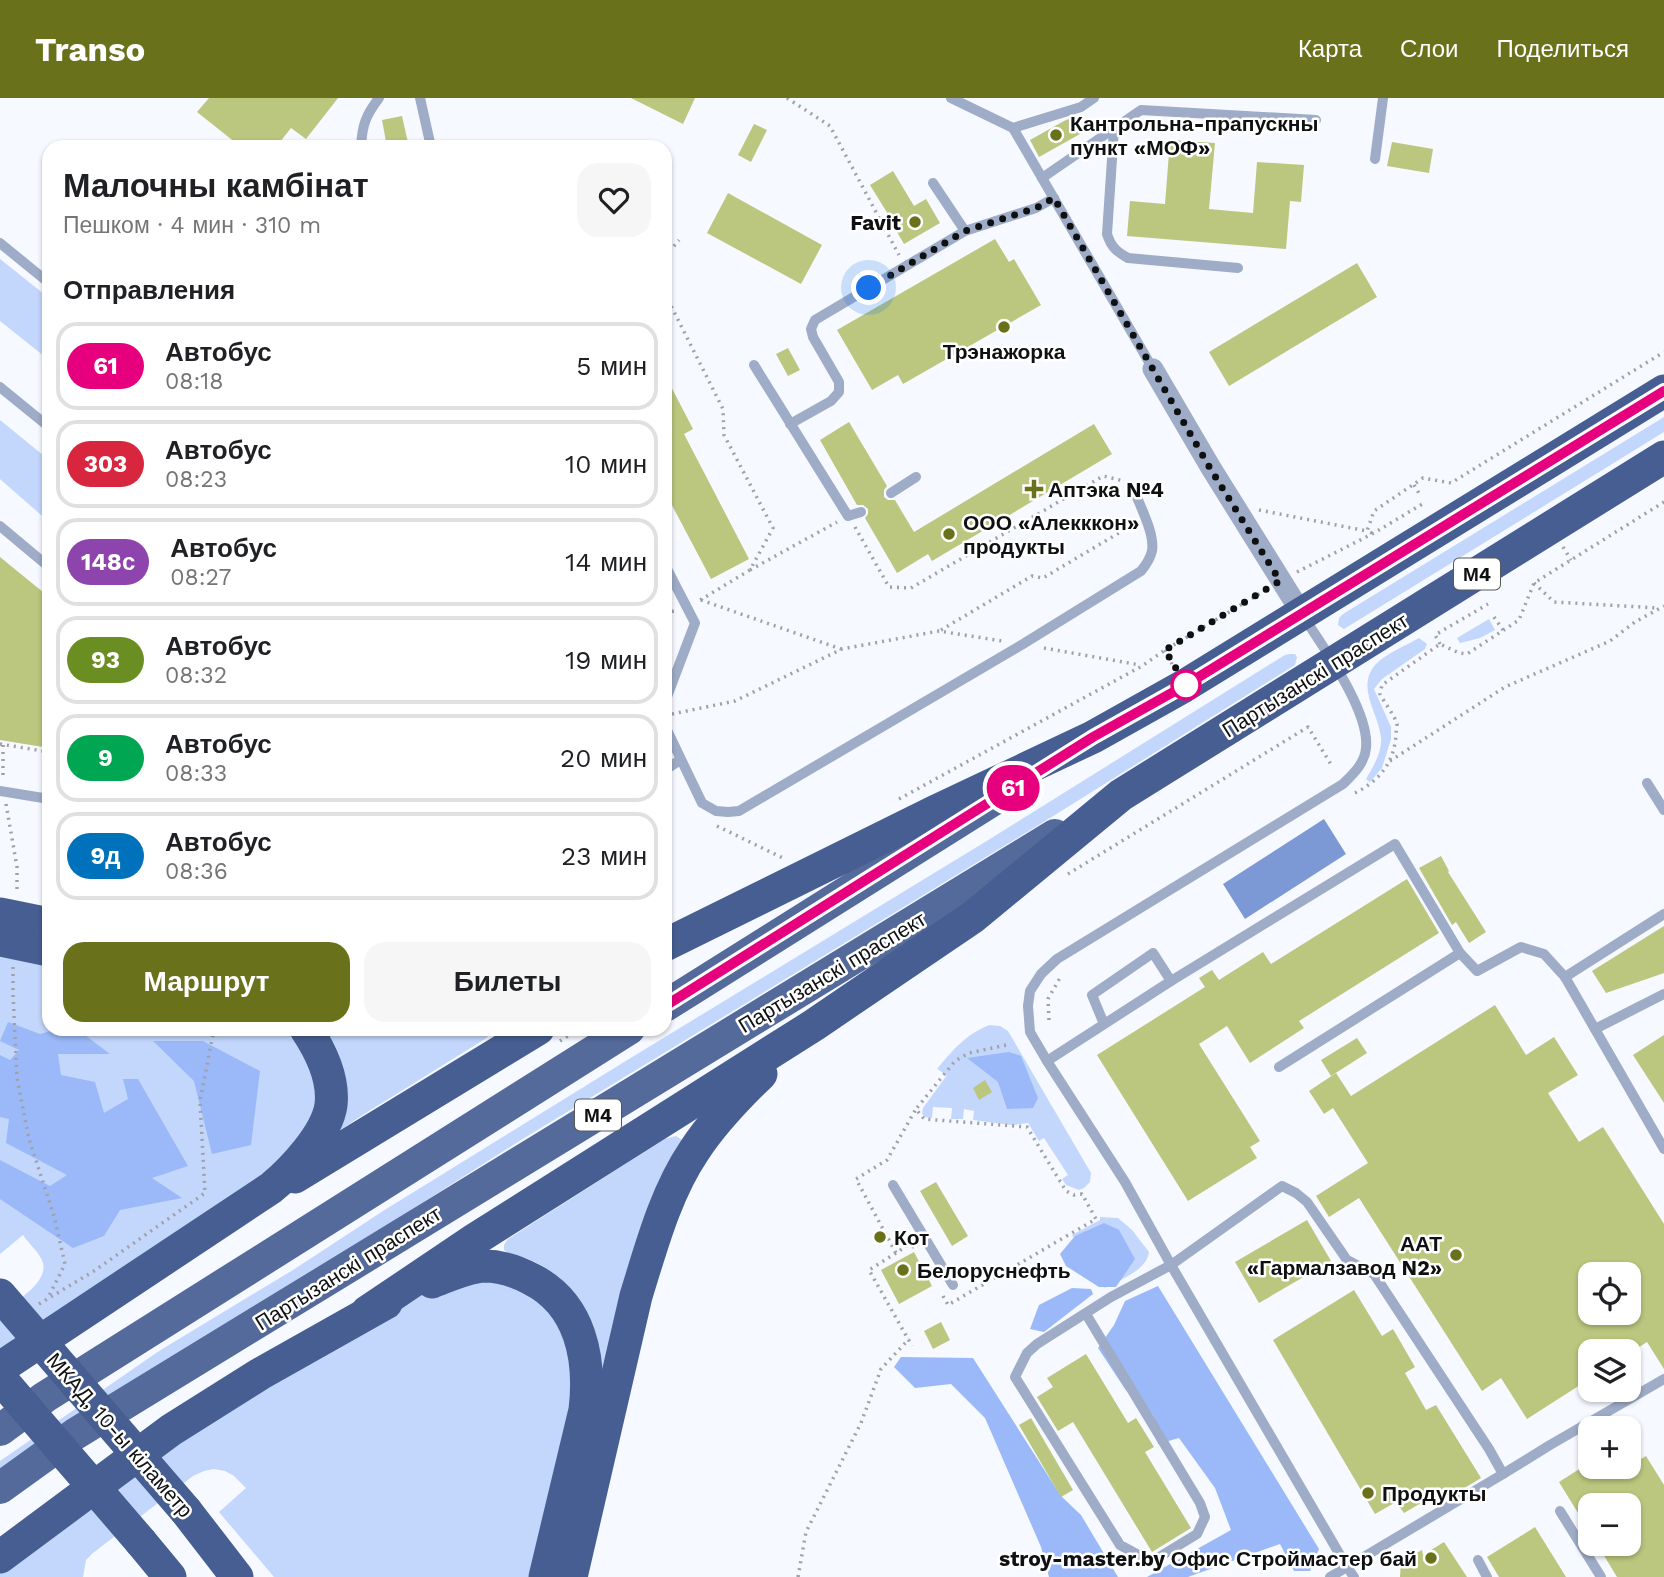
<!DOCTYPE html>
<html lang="ru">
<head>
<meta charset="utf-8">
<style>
	:root { --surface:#fff; --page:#f6f6f6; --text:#202124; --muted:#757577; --line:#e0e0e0; --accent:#69721b }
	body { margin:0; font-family:"Work Sans",sans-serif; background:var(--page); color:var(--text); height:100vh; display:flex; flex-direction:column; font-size:26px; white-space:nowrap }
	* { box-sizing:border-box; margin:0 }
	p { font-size:23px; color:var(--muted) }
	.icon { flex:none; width:38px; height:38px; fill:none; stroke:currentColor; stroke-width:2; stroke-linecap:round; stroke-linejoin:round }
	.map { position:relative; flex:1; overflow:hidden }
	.panel { position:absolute; left:42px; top:42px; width:630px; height:896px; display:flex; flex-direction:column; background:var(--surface); border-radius:21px; box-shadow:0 2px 5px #0004 }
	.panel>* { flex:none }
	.badge { padding:0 14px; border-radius:23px; font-size:24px; line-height:46px }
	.fabs { position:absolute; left:1578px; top:1164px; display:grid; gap:14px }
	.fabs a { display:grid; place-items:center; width:63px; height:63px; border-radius:14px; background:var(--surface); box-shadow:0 2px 5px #0004; font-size:35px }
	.you { position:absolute; width:35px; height:35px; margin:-18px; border:5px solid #fff; border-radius:50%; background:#1a73e8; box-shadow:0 0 0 10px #1a73e833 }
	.map>.badge { position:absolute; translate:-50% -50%; box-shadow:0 0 0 4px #fff }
	h2 { padding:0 21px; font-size:26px; line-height:63px }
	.round { display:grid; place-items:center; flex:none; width:74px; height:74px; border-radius:21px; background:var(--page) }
	.head { display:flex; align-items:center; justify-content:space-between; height:119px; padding:0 21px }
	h1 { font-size:33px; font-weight:700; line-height:52px }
	.button { display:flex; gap:14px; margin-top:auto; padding:14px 21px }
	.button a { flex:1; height:80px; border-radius:21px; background:var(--accent); color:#fff; font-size:28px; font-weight:700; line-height:80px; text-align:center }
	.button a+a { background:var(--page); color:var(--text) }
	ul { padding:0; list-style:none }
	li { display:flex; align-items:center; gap:21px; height:88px; margin:0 14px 10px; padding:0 7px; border:4px solid var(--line); border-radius:21px }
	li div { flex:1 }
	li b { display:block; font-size:26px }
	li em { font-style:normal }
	li .badge { min-width:77px; font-weight:700; text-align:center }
	header { display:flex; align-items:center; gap:42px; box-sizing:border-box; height:98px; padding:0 35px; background:var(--accent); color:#fff }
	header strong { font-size:33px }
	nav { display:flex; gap:38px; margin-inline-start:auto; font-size:24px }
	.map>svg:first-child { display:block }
</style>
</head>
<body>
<header>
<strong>Transo</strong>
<nav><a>Карта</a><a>Слои</a><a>Поделиться</a></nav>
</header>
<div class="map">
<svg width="1664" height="1479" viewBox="0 0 1664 1479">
	<rect width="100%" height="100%" fill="#f6f9ff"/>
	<g fill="#c3d6fc">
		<path d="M0,161L49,200V262L0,223Z"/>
		<path d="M1664,319V334L1344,531L1338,527L1339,520L1343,516Z"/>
		<path d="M0,322L49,362V424L0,381Z"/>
		<path d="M1489,521L1495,532L1480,540L1460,545L1457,540Z"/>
		<path d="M1419,540L1427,546L1425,551L1382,581L1374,591L1391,629V641L1382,670L1370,684L1366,681C1373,669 1382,655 1381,640C1379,615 1355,589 1376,566C1387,555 1405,548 1419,540Z"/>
		<path d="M1290,556H1295L1297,559L1295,567L1042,725L521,1042L351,1150L0,1379V1363L159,1253L293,1172L383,1113L629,961L985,744L1285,557Z"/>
		<path d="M0,852L49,862V931H293L295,933C300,946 317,985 317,996C316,1022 299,1042 285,1061L0,1254V1215C14,1204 48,1186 43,1165C40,1155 29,1146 23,1137L0,1156Z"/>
		<path d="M989,927L1000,928L1008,933L1091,1075L1090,1084L1084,1090L1079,1092L1066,1087L1062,1081L1068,1077L1044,1040L1039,1043L1028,1025L1011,1027L973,1022L974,1013L964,1011L963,1021H951L952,1010L933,1009L932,1020L925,1019L922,1016L923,1010L947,977L937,971C953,952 965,937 989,927Z"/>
		<path d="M319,931H497L485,941L361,1018L330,1039Z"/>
		<path d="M676,1038L682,1042L594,1310L545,1170C538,1165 530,1161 521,1159C514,1157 510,1157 504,1152V1147L508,1141L649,1051L665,1041Z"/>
		<path d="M1100,1119L1118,1120L1132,1132L1149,1154C1147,1172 1120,1182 1105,1190L1072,1137L1100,1122Z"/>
		<path d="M499,1176L563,1223L576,1302L536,1479H274L219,1414L246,1390L234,1378L225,1373L214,1371L204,1373L193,1378L93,1455L86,1462L83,1479H0V1473L168,1346L420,1194Z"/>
	</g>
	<g fill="#9bb9f8">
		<path d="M8,924L40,936L58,931H77L110,956H58L61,977L95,984L104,1015L128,1001L123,981H138L188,1068L152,1080L182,1100L120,1112L104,1138L73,1150L0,1101V1062L50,1088L67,1077L6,1045L9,1021L0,1019V957L10,962L19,952L0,943Z"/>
		<path d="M153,943H203L260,973L251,1047L212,1056L194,983Z"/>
		<path d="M1009,954L1021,958L1038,1000L1033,1010L1007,1011L998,984L967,960Z"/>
		<path d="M1104,1125L1119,1132L1135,1161L1116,1189H1099L1066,1168L1060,1156L1075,1138Z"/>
		<path d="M1158,1188L1319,1451L1310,1473H1294L1280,1446L1188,1479H1147L1231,1432L1215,1390L1179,1340L1158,1346L1153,1317L1125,1291L1098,1250L1114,1227L1125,1203Z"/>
		<path d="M1072,1190L1091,1191L1093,1196L1044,1234L1030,1231L1039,1207Z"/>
		<path d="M901,1259L973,1260L1061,1398L1081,1417L1118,1479H1049L1041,1449L985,1320L951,1286L915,1290L894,1269Z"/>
	</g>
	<path fill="#7c99d5" d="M1324,721L1346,756L1245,821L1223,786Z"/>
	<g fill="#bbc67e" fill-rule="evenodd">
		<path d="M209,0H338L306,41L291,30L276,49H241L197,14Z"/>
		<path d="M631,0H695L683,26Z"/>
		<path d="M402,18L409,49H387L382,22Z"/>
		<path d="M1071,20L1080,36L1039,59L1030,42L1064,23Z"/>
		<path d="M754,26L767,32L751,64L738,57Z"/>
		<path d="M1170,42L1215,45L1209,111L1253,115L1257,64L1304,67L1301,104L1290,103L1286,151L1127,138L1130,103L1165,106Z"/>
		<path d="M1392,44L1433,51L1429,75L1387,68Z"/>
		<path d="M893,73L914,108L926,101L940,125L904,146L890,122L891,121L870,87Z"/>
		<path d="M728,95L822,147L801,186L707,135Z"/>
		<path d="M995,141L1009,164L1014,161L1041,207L903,286L898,277L872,292L837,232Z"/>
		<path d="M1357,165L1377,199L1229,288L1209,254Z"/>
		<path d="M788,250L800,272L788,278L776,256Z"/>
		<path d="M665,277L693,331L684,336L749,461L711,481L665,394Z"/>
		<path d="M849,324L887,388L884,392V399L888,402H895L914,434L1094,326L1112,356L932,463L928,456L897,475L865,420L868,416V411L863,407H857L820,342Z"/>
		<path d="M0,459L49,499V650L0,642Z"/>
		<path d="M1441,758L1449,773L1448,774L1486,834L1469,845L1456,824L1452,827L1419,770Z"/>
		<path d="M1407,781L1439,835L1299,923L1304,930L1250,965L1227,928L1199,946L1260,1043L1250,1049L1257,1060L1188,1103L1097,957L1205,889L1199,880L1212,872L1219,882L1263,854L1271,866Z"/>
		<path d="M1664,828V875L1606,895L1592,873Z"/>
		<path d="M1495,907L1526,957L1554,939L1578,977L1548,995L1579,1044L1603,1029L1664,1126V1271L1647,1244L1633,1253H1591V1280L1527,1321L1501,1280L1482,1293L1359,1100L1329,1119L1316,1098L1368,1065L1333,1010L1324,1016L1309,993L1336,975L1351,998ZM1591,1176H1629V1214H1591Z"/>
		<path d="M1664,937V1005L1633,957Z"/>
		<path d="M1357,940L1367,955L1331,978L1321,962Z"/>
		<path d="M985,982L992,994L979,1002L973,990Z"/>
		<path d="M936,1084L968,1138L952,1148L920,1093Z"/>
		<path d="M1307,1122L1331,1163L1259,1205L1235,1164Z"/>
		<path d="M914,1154L932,1188L899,1206L881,1172Z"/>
		<path d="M1354,1192L1382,1238L1393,1231L1415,1269L1405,1275L1426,1312L1436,1307L1481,1380L1443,1403L1438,1395L1404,1415L1396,1404L1375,1416L1273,1242Z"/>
		<path d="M941,1224L950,1242L933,1251L924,1233Z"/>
		<path d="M1086,1256L1128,1325L1136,1320L1154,1349L1145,1354L1191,1430L1152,1454L1073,1324L1058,1333L1037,1299L1053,1289L1047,1280Z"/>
		<path d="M1031,1320L1073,1392L1061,1399L1019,1327Z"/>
		<path d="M1646,1358L1664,1387V1479H1617L1597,1446H1629V1407H1591V1436L1559,1384L1584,1368H1629Z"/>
		<path d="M1535,1429L1566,1479H1499L1487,1459Z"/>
		<path d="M1444,1444L1467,1479H1400L1401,1464L1422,1452L1423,1457Z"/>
	</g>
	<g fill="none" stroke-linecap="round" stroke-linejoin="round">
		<g stroke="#9ea1a5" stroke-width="3.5" stroke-dasharray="2 5" stroke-linecap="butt">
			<path d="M787,0L830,28L899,157"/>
			<path d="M665,159L679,142"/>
			<path d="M665,196L723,311L724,337L773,430L750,472L697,504"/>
			<path d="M1414,387L1420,397"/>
			<path d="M1259,412L1367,433"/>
			<path d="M855,429L889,489L911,490L1103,378L1124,383"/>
			<path d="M1372,435L1367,433L1374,413L1423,380L1451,385L1664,254"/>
			<path d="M1563,449L1571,462"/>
			<path d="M750,472L837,424"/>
			<path d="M1297,474L1374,435L1424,405"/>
			<path d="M1534,485L1554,504L1658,510"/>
			<path d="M701,502L841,551"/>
			<path d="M665,515L674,513"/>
			<path d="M1494,519L1503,532"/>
			<path d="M941,532L1032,478L1043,480L1134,426"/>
			<path d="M1440,546L1435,537L1488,506"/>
			<path d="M1044,550L1140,567"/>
			<path d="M1165,552L1172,566"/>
			<path d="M672,616L735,603L842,551L939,533L1002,543"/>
			<path d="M0,646L49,654"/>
			<path d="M3,647V681"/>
			<path d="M1390,663L1505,589L1610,543L1635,524L1664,508"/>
			<path d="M1355,695C1379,683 1394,665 1396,637C1396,633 1397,630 1397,626C1395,618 1384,604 1380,596L1382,587L1440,546L1459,555L1467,556L1519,522L1534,485L1664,404"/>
			<path d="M899,701L1142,568L1165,552L1266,492"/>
			<path d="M6,706L17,769V795"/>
			<path d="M717,728L785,761"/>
			<path d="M1068,776L1308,629L1332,668"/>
			<path d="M13,869V896L17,980L29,1041L54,1118L65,1166L48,1200"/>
			<path d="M1049,922L1048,901L1061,878"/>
			<path d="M560,943L579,931"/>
			<path d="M914,1149L908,1147L896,1155L856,1081L887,1062L916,1011"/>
			<path d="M896,1155L869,1172L912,1248"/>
			<path d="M943,1198L948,1207L1096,1121L1082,1096L1074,1097L1066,1093L1027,1029L924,1021L916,1011L955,963L969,955L1011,946"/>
			<path d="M39,1206L94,1173L205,1095L200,1003L214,931"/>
			<path d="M798,1479L806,1434L861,1325L881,1271L909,1241"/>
		</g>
		<g stroke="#9eacc7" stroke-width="10">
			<path d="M420,0L431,49"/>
			<path d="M951,0L1013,30L1153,271"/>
			<path d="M1013,30L1081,9L1094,0"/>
			<path d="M1114,31L1107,136C1111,149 1117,154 1128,160L1238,170"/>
			<path d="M361,49C362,27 366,17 379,0"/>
			<path d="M1375,61L1383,0"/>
			<path d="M1042,80L1141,12L1316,22"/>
			<path d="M933,85L965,133L1036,110L1054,100"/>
			<path d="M0,145L49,185"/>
			<path d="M754,267L848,418L861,414"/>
			<path d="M0,289L49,329"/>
			<path d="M790,326L831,303L839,294V284L813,239L811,231L815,222L965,133"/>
			<path d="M891,395L916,379"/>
			<path d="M0,428L49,469"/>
			<path d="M665,467L695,525L665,604"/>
			<path d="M1303,518C1323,549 1370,613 1366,650C1365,665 1353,676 1343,686L1057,861L1041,876L1030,893L1028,908L1030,934L1047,963L1125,1084L1171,1167L1347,1469L1330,1479"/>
			<path d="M665,628L702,705L716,713L728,714L739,713L1023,546L1141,473C1146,467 1150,461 1152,453C1155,436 1140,408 1134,392"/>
			<path d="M665,672L680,662"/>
			<path d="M1647,685L1664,712"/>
			<path d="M0,693L49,701"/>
			<path d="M1460,855L1477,873L1521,849L1544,856L1565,879L1664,1051"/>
			<path d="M1565,879L1664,816"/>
			<path d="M1171,883L1395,746L1460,855L1279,969"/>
			<path d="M1595,931L1664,896"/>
			<path d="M1047,963L1171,883L1153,855L1092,897L1104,926"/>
			<path d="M893,1087L953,1187"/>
			<path d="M1086,1216L1200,1405L1205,1419L1197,1436L1151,1464L1120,1447L1015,1279L1027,1255L1037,1246L1111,1199L1171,1167L1282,1088L1296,1095L1307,1104L1347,1162L1374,1176L1489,1351L1503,1376L1550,1347L1664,1281"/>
			<path d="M1560,1413L1601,1479"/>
			<path d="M1478,1462L1487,1479"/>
			<path d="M1354,1479L1347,1469L1503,1376"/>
		</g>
		<path stroke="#9eacc7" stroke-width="21" d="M1153,271L1211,370L1302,516"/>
		<g stroke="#546a9b" stroke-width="32">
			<path d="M665,908L1012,690"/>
			<path d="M0,1332L45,1299L629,931"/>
			<path d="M0,1390L75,1336L1055,737"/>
		</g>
		<g stroke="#475e92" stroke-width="33">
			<path d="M0,816L49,826"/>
			<path d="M0,842L49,852"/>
			<path d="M665,847L934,714L1093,639L1184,588L1664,293"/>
			<path d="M295,1079L538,931"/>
			<path d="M432,1184C448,1178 466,1169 484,1168C500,1168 516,1173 531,1181C581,1206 591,1261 585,1312L545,1479"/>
			<path d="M367,1214L474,1142L814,927L973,819L1121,697L1664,359"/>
			<path d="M0,1270L271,1090C292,1073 327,1036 331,1007C334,981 320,952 306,931"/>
			<path d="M186,1413L237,1479"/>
			<path d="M141,1444L170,1479"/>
			<path d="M0,1459L171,1332L260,1276L386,1205"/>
			<path d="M571,1479L636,1198C651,1150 665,1096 694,1053C713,1024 736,1000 761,976"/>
		</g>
		<g stroke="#475e92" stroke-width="33">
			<path d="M0,1197L186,1413"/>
			<path d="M0,1280L141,1444"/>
		</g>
	</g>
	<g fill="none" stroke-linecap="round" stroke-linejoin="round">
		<defs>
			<path id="line" d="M665,908L1093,639L1184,588L1664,293"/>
		</defs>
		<use href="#line" stroke="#fff" stroke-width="16"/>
		<use href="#line" stroke="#e6007e" stroke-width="10"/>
		<path stroke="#0f1011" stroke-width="7" stroke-dasharray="0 12.6" d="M869,190L965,133L1036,110L1054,100L1210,370L1280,483L1165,552L1186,587"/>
	</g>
	<g fill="#69721b" stroke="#fff" stroke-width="2.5">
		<circle cx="1056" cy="37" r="7"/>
		<circle cx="915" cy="124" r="7"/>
		<circle cx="1004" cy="229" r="7"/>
		<path d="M1030.5 380.5h7v7h7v7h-7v7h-7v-7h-7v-7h7z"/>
		<circle cx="949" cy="436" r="7"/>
		<circle cx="880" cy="1139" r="7"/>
		<circle cx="1456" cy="1157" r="7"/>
		<circle cx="903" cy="1172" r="7"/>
		<circle cx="1368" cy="1395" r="7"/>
		<circle cx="1431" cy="1460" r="7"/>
	</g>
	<circle fill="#fff" stroke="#e6007e" stroke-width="3.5" cx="1186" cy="587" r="14"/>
	<g text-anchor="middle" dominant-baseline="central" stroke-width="5" stroke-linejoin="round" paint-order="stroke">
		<g fill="#fff" stroke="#575858" stroke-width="2">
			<rect x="1454" y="460.5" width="46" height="31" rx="5"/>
			<rect x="575" y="1001.5" width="46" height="31" rx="5"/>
		</g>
		<g font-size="19" font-weight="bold" fill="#0f1011">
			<text x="1477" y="476">М4</text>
			<text x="598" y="1017">М4</text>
		</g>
		<g font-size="21" font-weight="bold" fill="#0f1011" stroke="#fff" text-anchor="start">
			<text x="1070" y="25">Кантрольна-прапускны<tspan x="1070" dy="24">пункт «МОФ»</tspan></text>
			<text x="901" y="124" text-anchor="end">Favit</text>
			<text x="1004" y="253" text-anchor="middle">Трэнажорка</text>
			<text x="1048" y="391">Аптэка №4</text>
			<text x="963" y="424">ООО «Алекккон»<tspan x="963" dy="24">продукты</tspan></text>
			<text x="894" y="1139">Кот</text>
			<text x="1442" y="1145" text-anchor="end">ААТ<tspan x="1442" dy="24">«Гармалзавод N2»</tspan></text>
			<text x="917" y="1172">Белоруснефть</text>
			<text x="1382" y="1395">Продукты</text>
			<text x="1417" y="1460" text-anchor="end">stroy-master.by Офис Строймастер бай</text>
		</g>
		<g font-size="21" fill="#0f1011" stroke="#fff">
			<text transform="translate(1315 577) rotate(-32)">Партызанскі праспект</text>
			<text transform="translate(832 874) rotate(-31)">Партызанскі праспект</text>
			<text transform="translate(348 1170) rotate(-32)">Партызанскі праспект</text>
			<text transform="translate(120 1337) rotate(49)">МКАД, 10-ы кіламетр</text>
		</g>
	</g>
</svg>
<div class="fabs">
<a><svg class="icon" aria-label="locate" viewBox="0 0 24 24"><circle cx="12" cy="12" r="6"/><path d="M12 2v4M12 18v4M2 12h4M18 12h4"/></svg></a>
<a><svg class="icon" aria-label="layers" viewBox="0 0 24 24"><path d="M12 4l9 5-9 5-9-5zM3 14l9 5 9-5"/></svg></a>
<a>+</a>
<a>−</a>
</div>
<div class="you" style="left:869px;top:190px"></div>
<b class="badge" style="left:1013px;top:690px;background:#e6007e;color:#fff">61</b>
<section class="panel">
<div class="head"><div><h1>Малочны камбінат</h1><p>Пешком · 4 мин · 310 m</p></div><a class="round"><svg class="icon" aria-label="heart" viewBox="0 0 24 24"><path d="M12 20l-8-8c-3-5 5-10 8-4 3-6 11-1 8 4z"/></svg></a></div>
<h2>Отправления</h2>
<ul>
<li><span class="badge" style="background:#e6007e;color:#fff">61</span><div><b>Автобус</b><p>08:18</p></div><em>5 мин</em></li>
<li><span class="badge" style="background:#d7263d;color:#fff">303</span><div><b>Автобус</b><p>08:23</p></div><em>10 мин</em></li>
<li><span class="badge" style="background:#8e44ad;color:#fff">148с</span><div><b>Автобус</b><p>08:27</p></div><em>14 мин</em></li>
<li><span class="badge" style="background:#6b8e23;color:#fff">93</span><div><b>Автобус</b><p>08:32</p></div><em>19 мин</em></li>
<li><span class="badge" style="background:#00a651;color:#fff">9</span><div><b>Автобус</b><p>08:33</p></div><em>20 мин</em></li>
<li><span class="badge" style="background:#0072bc;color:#fff">9д</span><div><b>Автобус</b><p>08:36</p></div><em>23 мин</em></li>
</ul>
<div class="button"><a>Маршрут</a><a>Билеты</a></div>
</section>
</div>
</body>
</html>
